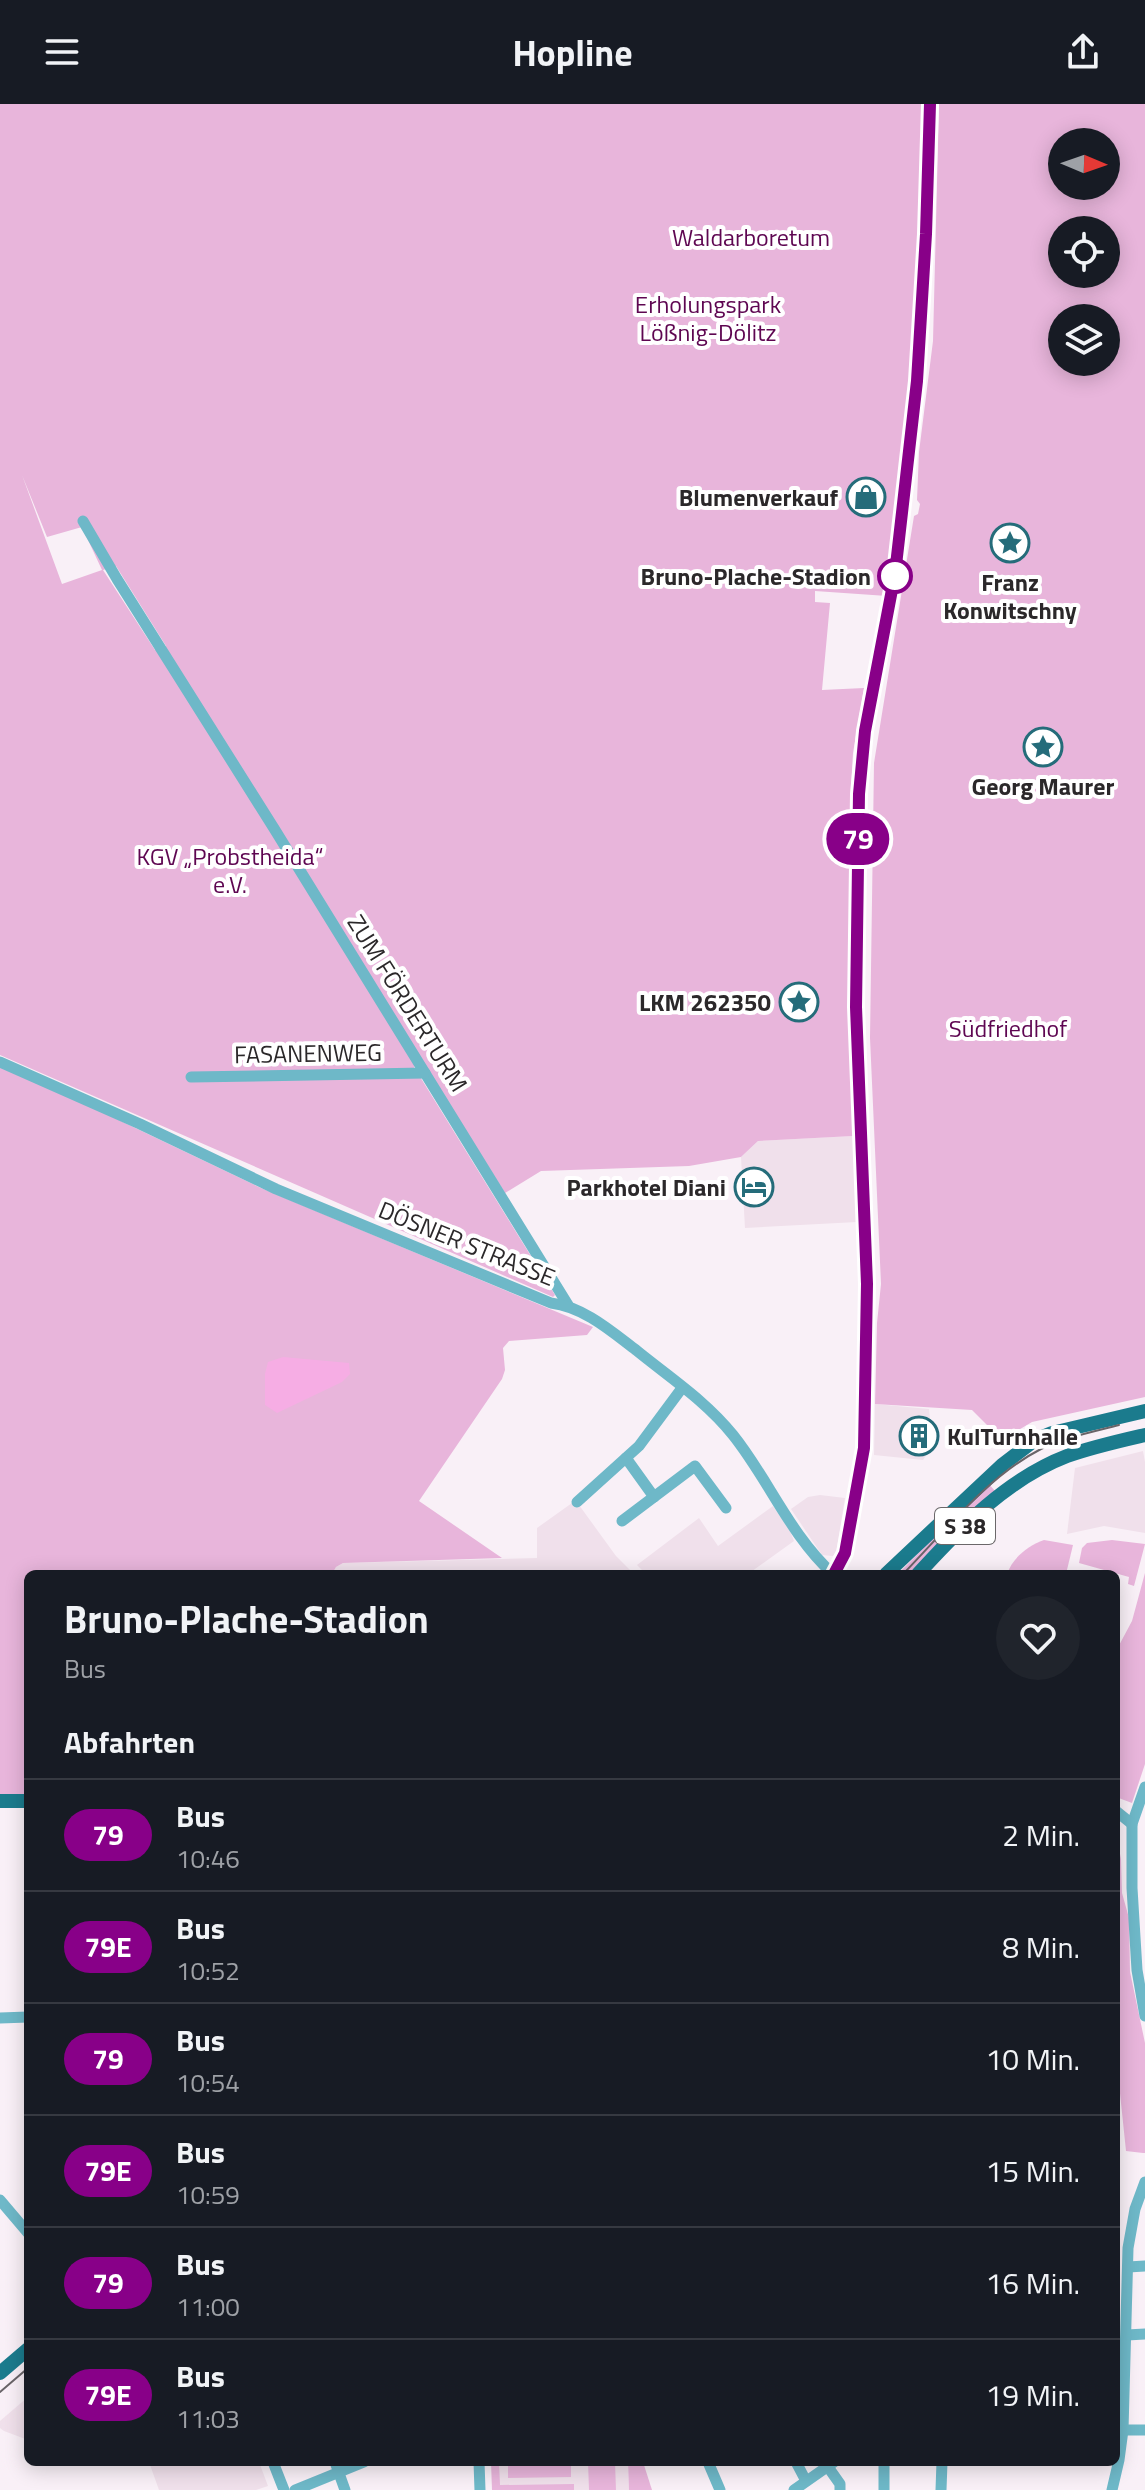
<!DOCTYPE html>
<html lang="de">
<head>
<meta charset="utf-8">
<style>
	:root { --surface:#171b24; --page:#20242c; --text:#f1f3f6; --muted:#9ea1a6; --line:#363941 }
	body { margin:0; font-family:"Titillium Web",sans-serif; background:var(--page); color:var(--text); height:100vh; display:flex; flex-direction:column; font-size:30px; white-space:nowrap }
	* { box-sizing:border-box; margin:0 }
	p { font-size:26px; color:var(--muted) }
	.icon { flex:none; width:44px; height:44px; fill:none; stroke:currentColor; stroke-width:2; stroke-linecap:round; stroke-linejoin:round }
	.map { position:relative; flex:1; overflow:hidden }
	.side { position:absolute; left:24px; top:1466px; width:1096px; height:896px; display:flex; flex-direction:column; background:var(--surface); border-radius:12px; box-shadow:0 4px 20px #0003 }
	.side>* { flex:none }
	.badge { padding:0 16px; border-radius:26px; font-size:28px; line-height:52px }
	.needle { width:52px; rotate:92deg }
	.buttons { position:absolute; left:1048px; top:24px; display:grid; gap:16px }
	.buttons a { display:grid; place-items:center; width:72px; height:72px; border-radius:50%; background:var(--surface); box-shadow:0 4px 20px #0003; font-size:40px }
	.map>.badge { position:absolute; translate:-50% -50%; box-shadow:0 0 0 4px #fff }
	h2 { padding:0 40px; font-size:30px; line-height:72px }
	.round { display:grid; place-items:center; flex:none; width:84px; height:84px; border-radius:42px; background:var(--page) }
	.head { display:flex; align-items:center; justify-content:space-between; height:136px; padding:0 40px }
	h1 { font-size:38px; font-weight:700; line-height:60px }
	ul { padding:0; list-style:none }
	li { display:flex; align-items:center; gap:24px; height:112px; padding:0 40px; border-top:2px solid var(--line) }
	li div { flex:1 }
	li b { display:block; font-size:30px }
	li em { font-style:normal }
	li .badge { min-width:88px; font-weight:700; text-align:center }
	header { display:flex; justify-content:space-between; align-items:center; height:104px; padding:0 40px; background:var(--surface); font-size:36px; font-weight:700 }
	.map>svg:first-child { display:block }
</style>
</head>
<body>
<header><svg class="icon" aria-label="menu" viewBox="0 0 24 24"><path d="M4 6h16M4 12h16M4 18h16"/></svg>Hopline<svg class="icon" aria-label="share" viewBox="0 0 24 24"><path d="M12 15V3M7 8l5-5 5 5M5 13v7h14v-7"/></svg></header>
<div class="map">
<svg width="1145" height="2386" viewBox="0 0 1145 2386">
	<rect width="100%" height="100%" fill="#f9f0f7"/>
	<g fill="#f0e0eb">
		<path d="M853,1032L857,1118L745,1124L741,1053L758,1037Z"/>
		<path d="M875,1300L929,1305L933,1341L923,1356L874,1351Z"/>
		<path d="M1143,1347L1145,1358V1429L1104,1422L1067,1430L1075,1364Z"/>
		<path d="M820,1391L845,1394L836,1449L833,1452L822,1451L791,1405L808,1393Z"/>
		<path d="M572,1399L579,1401L616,1452L634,1470H332L336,1463L343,1459L537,1454V1424Z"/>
		<path d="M773,1402L790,1427L794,1437L748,1470H646L637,1461L699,1414L718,1442Z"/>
		<path d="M28,2293V2336L4,2327L0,2324V2317Z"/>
		<path d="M149,2358H259L268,2382L256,2386H159Z"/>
		<path d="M499,2358H628L629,2386H499Z"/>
	</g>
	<g fill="#e8b5db" fill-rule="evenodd">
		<path d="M0,0H930L922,226L887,492L815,487V498L830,499L822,586L864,584L853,649L850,700V906L853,1032L758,1037L741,1053L689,1062L541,1067L505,1089L422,957L414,963L555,1191L553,1193L0,951ZM22,371L47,433L82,423L102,466L62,480ZM116,462L166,542V543L155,546L103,466Z"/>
		<path d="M939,0H1145V1293L1032,1318L1002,1336L972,1306L875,1300L877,1219L881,1180L870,934L874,659L914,412L918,410L920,400L917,396L919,348L933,237ZM1106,38V82H1062V38ZM1106,126V170H1062V126ZM1062,214H1106V258H1062Z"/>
		<path d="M0,962L43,980L261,1084L593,1223L587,1231L509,1237L503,1244L505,1266L502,1275L419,1397L502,1454L343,1459L336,1463L332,1470H28V1690H0Z"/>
		<path d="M988,1379L995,1387L912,1470H898Z"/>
		<path d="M1044,1436L1073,1441L1066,1470H1007C1013,1453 1028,1442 1044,1436Z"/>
		<path d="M1112,1436L1145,1440L1134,1482L1128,1480L1129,1473L1079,1459L1082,1444L1087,1439Z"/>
		<path d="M1145,1469V1660L1132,1699L1116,1693V1547L1132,1517Z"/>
		<path d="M1116,1729L1121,1755L1122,1789L1129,1814L1130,1868L1145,1939V2049H1143L1126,2047L1116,1951Z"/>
		<path d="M491,2358H499L500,2381L574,2380V2386H492Z"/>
		<path d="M508,2358H571V2373L508,2374Z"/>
		<path d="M588,2358H615L616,2386H589Z"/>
		<path d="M628,2358H643L652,2386H629Z"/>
	</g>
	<path fill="#f6ade4" d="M283,1253L349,1259L350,1270L342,1278L277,1309L265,1301V1270L268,1258Z"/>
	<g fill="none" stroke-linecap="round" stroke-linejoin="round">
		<g stroke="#6eb8c8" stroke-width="11">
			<path d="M83,417L117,475L275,726L568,1201"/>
			<path d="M0,958L140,1020L276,1085L551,1199C584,1203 611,1227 636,1246C669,1273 706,1297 733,1331C769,1376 790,1431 833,1470"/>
			<path d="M191,973L425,969"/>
			<path d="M626,1354L654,1393"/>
			<path d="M577,1398L639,1342L682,1284"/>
			<path d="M622,1417L695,1362L726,1404"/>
			<path d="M834,1470L845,1449L864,1344L867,1180L859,1032L856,903L859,690L865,627L895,470L917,277L926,130L930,0"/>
			<path d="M1145,1683L1132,1720V1784L1137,1866L1145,1912"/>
			<path d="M1116,1707L1132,1720"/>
			<path d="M0,1914L28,1913"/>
			<path d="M0,2096L28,2129"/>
			<path d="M1128,2163L1145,2162"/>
			<path d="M1127,2231L1145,2230"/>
			<path d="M1123,2326H1145"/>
			<path d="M273,2358L284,2386"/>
			<path d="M335,2358L345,2386"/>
			<path d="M479,2358L480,2386"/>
			<path d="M708,2358L720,2386"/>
			<path d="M796,2358L806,2377"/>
			<path d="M828,2363L840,2380V2386"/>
			<path d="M295,2386L364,2358"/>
			<path d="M794,2386L834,2358"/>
			<path d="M884,2386V2358"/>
			<path d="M941,2386L942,2358"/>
			<path d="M1112,2386L1119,2356L1123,2326L1128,2144L1135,2105L1145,2078"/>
		</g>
		<g stroke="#1b7b8d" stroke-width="14">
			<path d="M886,1470L1002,1361L1035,1336L1052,1329L1145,1307"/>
			<path d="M918,1470C961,1423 1007,1375 1067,1352C1092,1343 1119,1337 1145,1331"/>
			<path d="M0,1697H28"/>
			<path d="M0,2269L28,2245"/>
		</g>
		<g stroke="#696468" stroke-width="2">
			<path d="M903,1470C944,1428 988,1372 1041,1345C1066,1333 1092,1328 1119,1321"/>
			<path d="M0,2288L28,2264"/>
		</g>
	</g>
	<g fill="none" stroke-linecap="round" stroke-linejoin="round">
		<defs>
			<path id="line" d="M834,1470L845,1449L864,1344L867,1180L856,903L859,690L865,627L895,470L917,277L926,130L930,0"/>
		</defs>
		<use href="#line" stroke="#fff" stroke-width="18"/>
		<use href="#line" stroke="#808" stroke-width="12"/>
	</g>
	<defs>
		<symbol id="shop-ring" viewBox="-11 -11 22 22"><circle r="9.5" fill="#fff" stroke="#256c7a" stroke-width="1.5"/><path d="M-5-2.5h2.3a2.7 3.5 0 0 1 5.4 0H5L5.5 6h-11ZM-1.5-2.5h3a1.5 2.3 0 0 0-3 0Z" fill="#256c7a"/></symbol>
		<symbol id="sight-ring" viewBox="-11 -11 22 22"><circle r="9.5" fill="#fff" stroke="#256c7a" stroke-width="1.5"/><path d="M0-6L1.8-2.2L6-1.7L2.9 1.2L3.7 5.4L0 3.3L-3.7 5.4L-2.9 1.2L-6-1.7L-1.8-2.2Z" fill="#256c7a"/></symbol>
		<symbol id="hotel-ring" viewBox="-11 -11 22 22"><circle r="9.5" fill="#fff" stroke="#256c7a" stroke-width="1.5"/><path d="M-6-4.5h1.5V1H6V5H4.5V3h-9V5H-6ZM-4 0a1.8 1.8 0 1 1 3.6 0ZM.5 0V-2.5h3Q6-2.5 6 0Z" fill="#256c7a"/></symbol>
		<symbol id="building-ring" viewBox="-11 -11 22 22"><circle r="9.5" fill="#fff" stroke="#256c7a" stroke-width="1.5"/><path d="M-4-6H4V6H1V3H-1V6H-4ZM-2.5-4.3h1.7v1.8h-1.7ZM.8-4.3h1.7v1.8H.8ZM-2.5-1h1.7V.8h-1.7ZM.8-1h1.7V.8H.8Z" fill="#256c7a"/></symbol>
	</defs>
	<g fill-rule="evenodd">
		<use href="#shop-ring" x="844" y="371" width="44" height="44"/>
		<use href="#sight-ring" x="988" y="417" width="44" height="44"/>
		<use href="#sight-ring" x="1021" y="621" width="44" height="44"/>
		<use href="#sight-ring" x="777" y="876" width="44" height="44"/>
		<use href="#hotel-ring" x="732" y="1061" width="44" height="44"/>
		<use href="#building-ring" x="897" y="1310" width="44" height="44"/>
	</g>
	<circle fill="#fff" stroke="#808" stroke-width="4" cx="895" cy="472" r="16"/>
	<g text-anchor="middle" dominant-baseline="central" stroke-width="8" stroke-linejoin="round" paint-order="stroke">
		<rect fill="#fff" stroke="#6b686a" stroke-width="2" x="935" y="1404" width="60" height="36" rx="6"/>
		<g font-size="22" font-weight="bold" fill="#2b282a">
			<text x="965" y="1422">S 38</text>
		</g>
		<g font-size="24" fill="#5e0651" stroke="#fff">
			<text x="751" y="133">Waldarboretum</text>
			<text x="708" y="200">Erholungspark<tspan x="708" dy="28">Lößnig-Dölitz</tspan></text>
			<text x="230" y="752">KGV „Probstheida“<tspan x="230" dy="28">e.V.</tspan></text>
			<text x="1008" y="924">Südfriedhof</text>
		</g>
		<g font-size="24" font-weight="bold" fill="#2b282a" stroke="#fff" text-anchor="end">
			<text x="838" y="393">Blumenverkauf</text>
			<text x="1010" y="478" text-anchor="middle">Franz<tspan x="1010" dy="28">Konwitschny</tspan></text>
			<text x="1043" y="682" text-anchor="middle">Georg Maurer</text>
			<text x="771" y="898">LKM 262350</text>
			<text x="726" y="1083">Parkhotel Diani</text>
			<text x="947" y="1332" text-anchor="start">KulTurnhalle</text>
		</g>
		<g font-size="24" font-weight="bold" fill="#2b282a" stroke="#fff" text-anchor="end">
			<text x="871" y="472">Bruno-Plache-Stadion</text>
		</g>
		<g font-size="24" fill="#2b282a" stroke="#fff">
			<text transform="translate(408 899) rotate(58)">ZUM FÖRDERTURM</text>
			<text transform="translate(308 949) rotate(-1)">FASANENWEG</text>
			<text transform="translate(467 1139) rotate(22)">DÖSNER STRASSE</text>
		</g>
	</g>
</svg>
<div class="buttons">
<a><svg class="needle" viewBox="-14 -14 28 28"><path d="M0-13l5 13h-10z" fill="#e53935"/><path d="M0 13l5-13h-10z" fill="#9ea1a6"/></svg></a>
<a><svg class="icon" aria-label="locate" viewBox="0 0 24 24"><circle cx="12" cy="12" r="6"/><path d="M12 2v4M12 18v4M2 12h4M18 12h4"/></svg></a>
<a><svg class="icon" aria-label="layers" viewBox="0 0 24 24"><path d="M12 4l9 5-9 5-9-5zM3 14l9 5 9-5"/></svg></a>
</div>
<b class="badge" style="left:858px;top:735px;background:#808;color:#fff">79</b>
<section class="side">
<div class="head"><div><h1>Bruno-Plache-Stadion</h1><p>Bus</p></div><a class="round"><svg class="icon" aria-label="heart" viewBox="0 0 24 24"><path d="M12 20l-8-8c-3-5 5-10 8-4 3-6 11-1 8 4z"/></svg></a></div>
<h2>Abfahrten</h2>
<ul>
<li><span class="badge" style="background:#808;color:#fff">79</span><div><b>Bus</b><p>10:46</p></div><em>2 Min.</em></li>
<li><span class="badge" style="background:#808;color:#fff">79E</span><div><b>Bus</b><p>10:52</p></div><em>8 Min.</em></li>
<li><span class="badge" style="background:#808;color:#fff">79</span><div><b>Bus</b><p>10:54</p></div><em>10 Min.</em></li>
<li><span class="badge" style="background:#808;color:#fff">79E</span><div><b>Bus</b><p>10:59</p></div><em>15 Min.</em></li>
<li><span class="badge" style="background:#808;color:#fff">79</span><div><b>Bus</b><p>11:00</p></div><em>16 Min.</em></li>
<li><span class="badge" style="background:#808;color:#fff">79E</span><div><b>Bus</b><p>11:03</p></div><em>19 Min.</em></li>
</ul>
</section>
</div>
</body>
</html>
